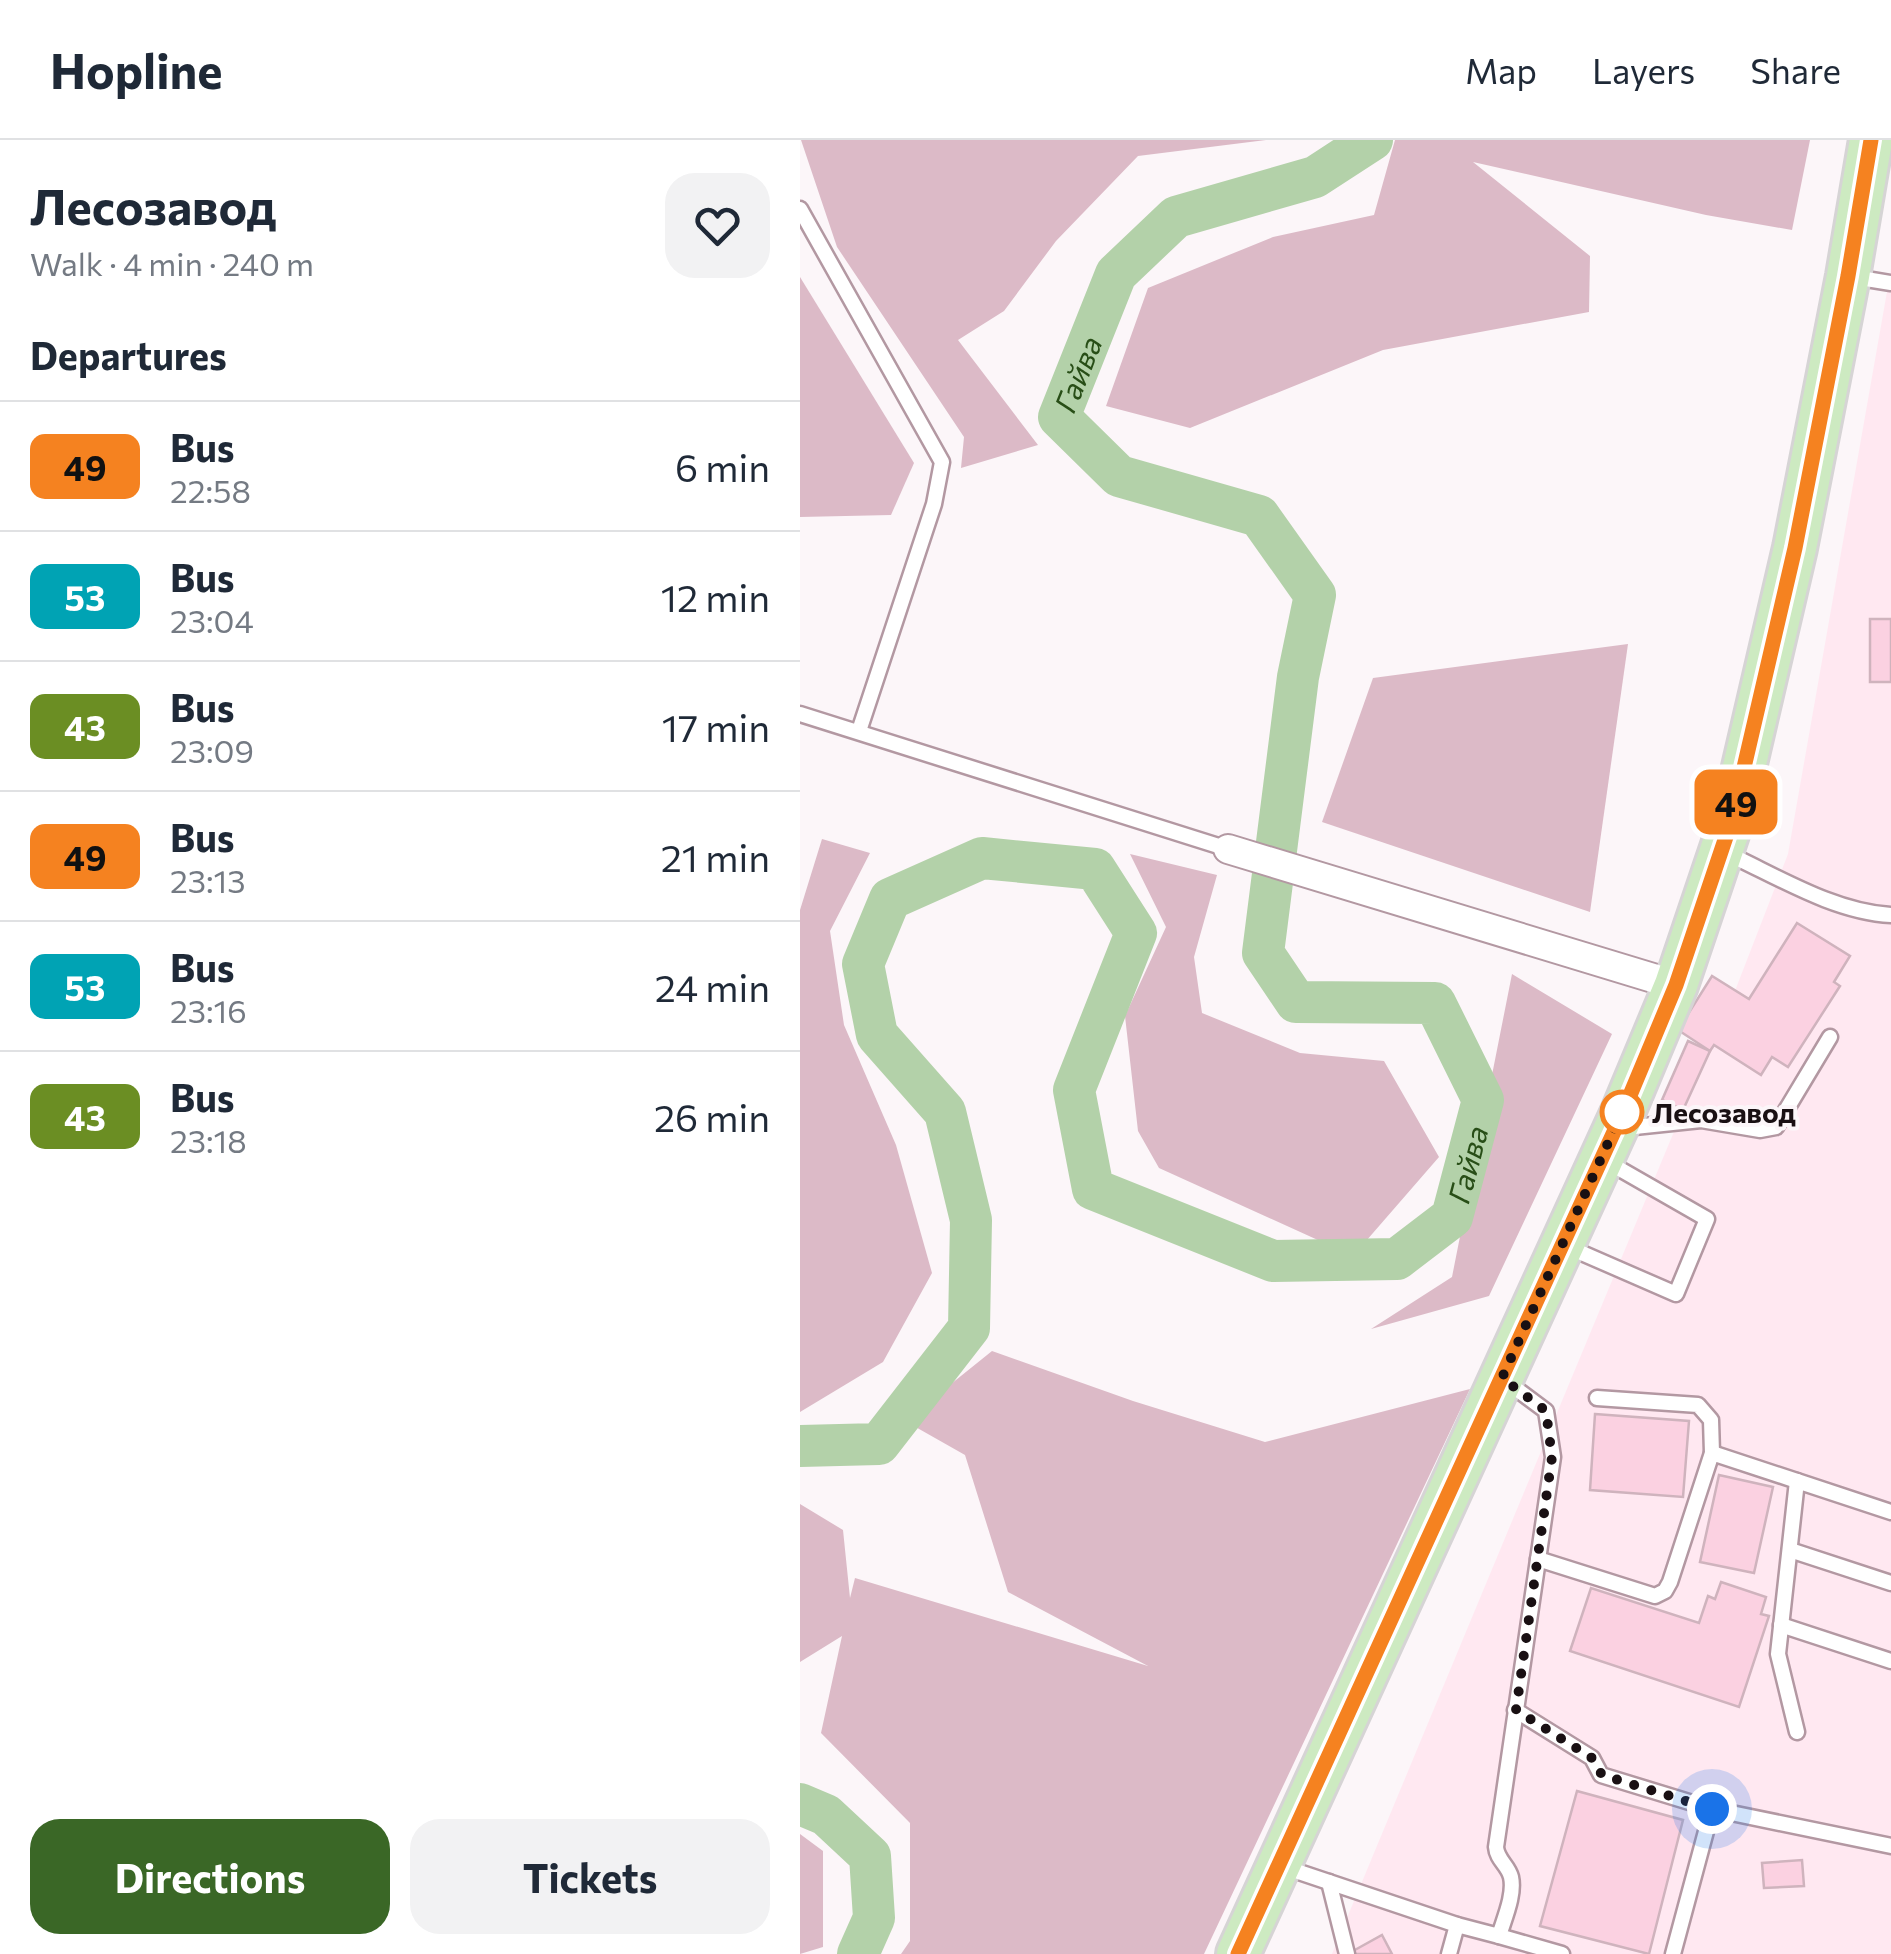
<!DOCTYPE html>
<html lang="en">
<head>
<meta charset="utf-8">
<style>
	:root { --surface:#fff; --page:#f2f2f3; --text:#1f2937; --muted:#747a83; --line:#e0e1e3; --accent:#3a6726 }
	body { margin:0; font-family:Commissioner,sans-serif; background:var(--page); color:var(--text); height:100vh; display:flex; flex-direction:column; font-size:38px; white-space:nowrap }
	* { box-sizing:border-box; margin:0 }
	p { font-size:32px; color:var(--muted) }
	.icon { flex:none; width:55px; height:55px; fill:none; stroke:currentColor; stroke-width:2; stroke-linecap:round; stroke-linejoin:round }
	.map { position:relative; flex:1; overflow:hidden }
	.drawer { display:flex; flex-direction:column; background:var(--surface); width:800px }
	.drawer>* { flex:none }
	.badge { padding:0 20px; border-radius:15px; font-size:35px; line-height:65px }
	.you { position:absolute; width:50px; height:50px; margin:-25px; border:8px solid #fff; border-radius:50%; background:#1a73e8; box-shadow:0 0 0 15px #1a73e833 }
	.map>.badge { position:absolute; translate:-50% -50%; box-shadow:0 0 0 5px #fff }
	h2 { padding:0 30px; font-size:38px; line-height:90px }
	.round { display:grid; place-items:center; flex:none; width:105px; height:105px; border-radius:30px; background:var(--page) }
	.head { display:flex; align-items:center; justify-content:space-between; height:170px; padding:0 30px }
	h1 { font-size:48px; font-weight:700; line-height:75px }
	.primary-button { display:flex; gap:20px; margin-top:auto; padding:20px 30px }
	.primary-button a { flex:1; height:115px; border-radius:30px; background:var(--accent); color:#fff; font-size:40px; font-weight:700; line-height:115px; text-align:center }
	.primary-button a+a { background:var(--page); color:var(--text) }
	ul { padding:0; list-style:none }
	li { display:flex; align-items:center; gap:30px; height:130px; padding:0 30px; border-top:2px solid var(--line) }
	li div { flex:1 }
	li b { display:block; font-size:38px }
	li em { font-style:normal }
	li .badge { min-width:110px; font-weight:700; text-align:center }
	header { display:flex; align-items:center; gap:60px; box-sizing:border-box; height:140px; padding:0 50px; background:var(--surface); border-bottom:2px solid var(--line) }
	header strong { font-size:48px }
	nav { display:flex; gap:55px; margin-inline-start:auto; font-size:35px }
	main { display:flex; flex:1; min-height:0 }
	.map>svg:first-child { display:block }
</style>
</head>
<body>
<header>
<strong>Hopline</strong>
<nav><a>Map</a><a>Layers</a><a>Share</a></nav>
</header>
<main>
<section class="drawer">
<div class="head"><div><h1>Лесозавод</h1><p>Walk · 4 min · 240 m</p></div><a class="round"><svg class="icon" aria-label="heart" viewBox="0 0 24 24"><path d="M12 20l-8-8c-3-5 5-10 8-4 3-6 11-1 8 4z"/></svg></a></div>
<h2>Departures</h2>
<ul>
<li><span class="badge" style="background:#f58220;color:#111">49</span><div><b>Bus</b><p>22:58</p></div><em>6 min</em></li>
<li><span class="badge" style="background:#00a3b4;color:#fff">53</span><div><b>Bus</b><p>23:04</p></div><em>12 min</em></li>
<li><span class="badge" style="background:#6b8e23;color:#fff">43</span><div><b>Bus</b><p>23:09</p></div><em>17 min</em></li>
<li><span class="badge" style="background:#f58220;color:#111">49</span><div><b>Bus</b><p>23:13</p></div><em>21 min</em></li>
<li><span class="badge" style="background:#00a3b4;color:#fff">53</span><div><b>Bus</b><p>23:16</p></div><em>24 min</em></li>
<li><span class="badge" style="background:#6b8e23;color:#fff">43</span><div><b>Bus</b><p>23:18</p></div><em>26 min</em></li>
</ul>
<div class="primary-button"><a>Directions</a><a>Tickets</a></div>
</section>
<div class="map">
<svg width="1091" height="1814" viewBox="0 0 1091 1814">
	<rect width="100%" height="100%" fill="#fcf6f9"/>
	<path fill="#ffe8f1" d="M1091,129V1814H532L883,970L914,905L988,714Z"/>
	<g fill="#dcbac7">
		<path d="M1,0H466L338,16L256,101L204,171L158,200L238,305L161,328L164,297L37,107Z"/>
		<path d="M595,0H1010L992,90L906,75L673,22L790,116L789,172L583,210L390,288L306,266L348,148L473,97L574,75Z"/>
		<path d="M0,137L114,323L91,375L0,377Z"/>
		<path d="M828,504L790,772L522,682L573,538Z"/>
		<path d="M22,699L70,713L30,791L44,885L96,1005L132,1133L83,1222L0,1272V770Z"/>
		<path d="M330,714L417,735L394,817L402,873L500,913L584,921L639,1017L553,1116L359,1028L338,991L325,876L366,787Z"/>
		<path d="M712,834L812,894L689,1156L571,1189L652,1137Z"/>
		<path d="M192,1211L333,1261L465,1302L670,1249L404,1814H101L110,1801V1683L21,1593L42,1496L0,1522V1364L43,1390L50,1458L55,1438L348,1526L208,1452L165,1315L105,1281Z"/>
		<path d="M0,1694L23,1711V1807L0,1814Z"/>
	</g>
	<g fill="none" stroke-linecap="round" stroke-linejoin="round">
		<g stroke="#b3d1a9" stroke-width="42">
			<path id="s1" d="M0,1306L79,1304L169,1188L171,1080L145,972L77,895L63,824L90,759L182,718L295,729L336,793L274,950L293,1049L473,1121L597,1119L652,1077L683,960L635,863L496,862L463,813L498,537L515,455L459,376L319,336L259,277L316,134L376,77L515,37L572,0"/>
			<path d="M0,1664L26,1675L70,1716L74,1778L58,1814"/>
		</g>
	</g>
	<g fill="#fbd1e1" stroke="#cfb3bd" stroke-width="2.5">
		<rect x="1070" y="479" width="21" height="63"/>
		<path d="M997,783L1050,816L1034,842L1040,846L988,927L972,917L961,935L914,905L910,911L878,890L912,836L949,859Z"/>
		<path d="M888,901L910,911L883,970L862,960Z"/>
		<path d="M795,1274L889,1281L883,1357L790,1350Z"/>
		<path d="M919,1335L973,1347L954,1433L900,1422Z"/>
		<path d="M921,1442L966,1457L961,1474L969,1476L939,1567L770,1511L791,1448L899,1483L908,1456L915,1459Z"/>
		<path d="M777,1651L883,1680L849,1814L740,1786Z"/>
		<path d="M1002,1720L1004,1746L964,1748L962,1723Z"/>
		<path d="M582,1795L592,1814H554L553,1811Z"/>
	</g>
	<g fill="none" stroke-linecap="round" stroke-linejoin="round">
		<defs>
			<g id="service">
				<path d="M0,69L142,322L134,364L59,591"/>
				<path d="M1054,137L1091,143"/>
				<path d="M0,574L428,709"/>
				<path d="M924,712C975,735 1033,772 1091,775"/>
				<path d="M825,988L901,980L960,990L976,987L1030,897"/>
				<path d="M768,1107L876,1154L907,1079L804,1020"/>
				<path d="M797,1258L898,1265L911,1280L912,1313"/>
				<path d="M997,1341L1091,1372"/>
				<path d="M990,1410L1091,1443"/>
				<path d="M738,1419L855,1456L865,1451L870,1442L912,1313L997,1341L978,1514L997,1592"/>
				<path d="M981,1485L1091,1521"/>
				<path d="M715,1570L792,1618L801,1635L912,1669L1091,1706"/>
				<path d="M484,1727L657,1785L649,1814"/>
				<path d="M529,1742L547,1814"/>
				<path d="M657,1785L699,1796C704,1779 715,1755 711,1737C708,1725 697,1720 696,1707L753,1317L746,1271L707,1242"/>
				<path d="M699,1796L762,1814"/>
				<path d="M873,1814L912,1669"/>
			</g>
			<path id="minor" d="M428,709L876,845"/>
			<path id="primary" d="M438,1814L823,972L876,845L932,679L995,408L1048,136L1071,0"/>
		</defs>
		<use href="#service" stroke="#b398a2" stroke-width="19"/>
		<use href="#minor" stroke="#b398a2" stroke-width="32"/>
		<use href="#primary" stroke="#d6d4d5" stroke-width="48"/>
		<use href="#service" stroke="#fff" stroke-width="14"/>
		<use href="#minor" stroke="#fff" stroke-width="28"/>
		<use href="#primary" stroke="#cdeac1" stroke-width="42"/>
	</g>
	<g fill="none" stroke-linecap="round" stroke-linejoin="round">
		<defs>
			<path id="line" d="M438,1814L823,972L876,845L932,679L995,408L1048,136L1071,0"/>
		</defs>
		<use href="#line" stroke="#fff" stroke-width="22"/>
		<use href="#line" stroke="#f58220" stroke-width="15"/>
		<path stroke="#191013" stroke-width="10" stroke-dasharray="0 18" d="M822,972L702,1238L746,1271L752,1317L716,1570L792,1618L802,1635L912,1669"/>
	</g>
	<circle fill="#fff" stroke="#f58220" stroke-width="5" cx="822" cy="972" r="20"/>
	<g text-anchor="middle" dominant-baseline="central" stroke-width="8" stroke-linejoin="round" paint-order="stroke">
		<g font-size="28" font-weight="bold" fill="#191013" stroke="#fcf6f9" text-anchor="start">
			<text x="852" y="972">Лесозавод</text>
		</g>
		<g font-size="30" font-style="italic" fill="#284e17" stroke="#fcf6f9">
			<text stroke="none"><textPath href="#s1" startOffset="2800">Гайва</textPath></text>
			<text stroke="none"><textPath href="#s1" startOffset="1692">Гайва</textPath></text>
		</g>
	</g>
</svg>
<div class="you" style="left:912px;top:1669px"></div>
<b class="badge" style="left:936px;top:662px;background:#f58220;color:#111">49</b>
</div>
</main>
</body>
</html>
